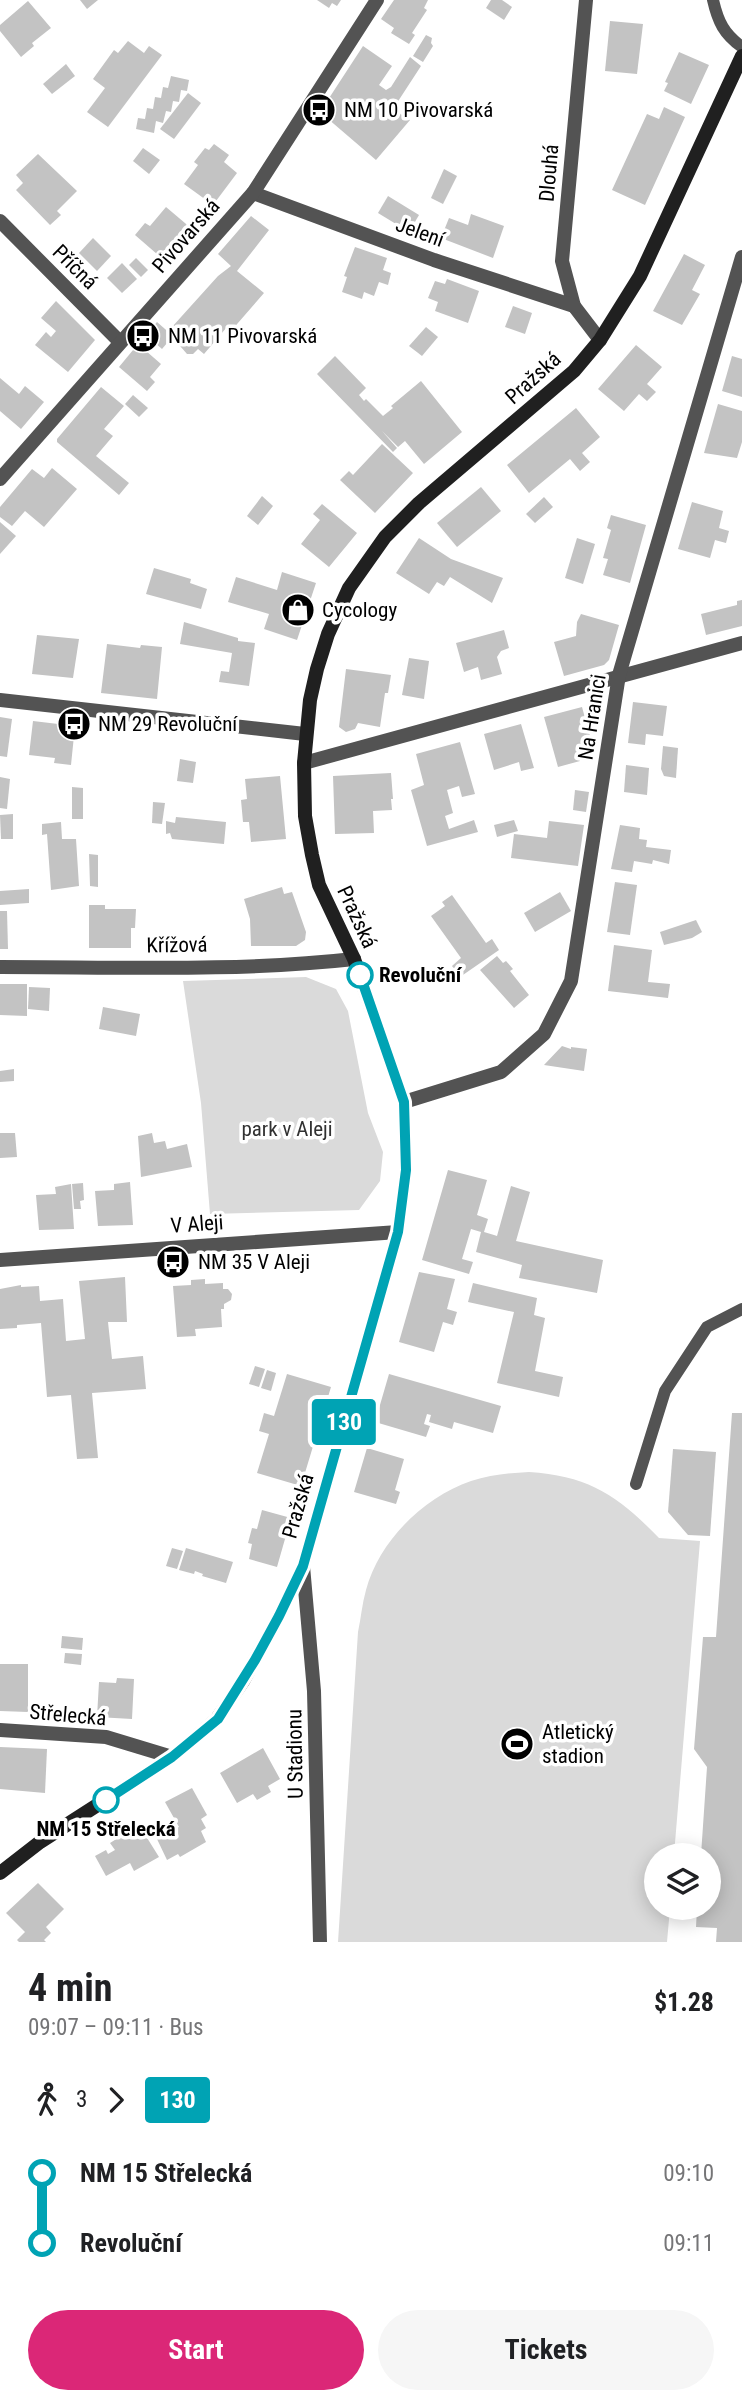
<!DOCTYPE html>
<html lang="en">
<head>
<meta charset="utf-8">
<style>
	:root { --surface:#fff; --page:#f6f6f6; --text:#202124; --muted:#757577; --accent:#db2777 }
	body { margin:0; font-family:"Roboto Condensed",sans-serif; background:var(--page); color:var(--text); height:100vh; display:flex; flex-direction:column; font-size:26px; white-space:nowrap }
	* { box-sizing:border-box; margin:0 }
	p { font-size:23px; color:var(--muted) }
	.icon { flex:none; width:38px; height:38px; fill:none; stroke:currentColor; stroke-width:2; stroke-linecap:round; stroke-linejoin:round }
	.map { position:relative; height:1942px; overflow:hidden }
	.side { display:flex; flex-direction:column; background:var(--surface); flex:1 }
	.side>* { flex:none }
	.badge { padding:0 14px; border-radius:5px; font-size:24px; line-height:46px }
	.fabs { position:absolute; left:644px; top:1843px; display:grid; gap:14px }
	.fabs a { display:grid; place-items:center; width:77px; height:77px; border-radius:50%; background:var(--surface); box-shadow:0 4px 18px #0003; font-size:35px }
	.map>.badge { position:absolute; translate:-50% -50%; box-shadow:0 0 0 4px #fff }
	.legs { display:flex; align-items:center; gap:10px; height:77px; padding:0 28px; font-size:23px }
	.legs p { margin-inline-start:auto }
	.head { display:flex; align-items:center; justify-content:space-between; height:119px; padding:0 28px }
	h1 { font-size:38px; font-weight:700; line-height:52px }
	.button { display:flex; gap:14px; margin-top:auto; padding:14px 28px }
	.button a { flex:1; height:80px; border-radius:42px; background:var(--accent); color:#fff; font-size:28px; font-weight:700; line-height:80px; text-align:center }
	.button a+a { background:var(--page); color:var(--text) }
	ul { padding:0 28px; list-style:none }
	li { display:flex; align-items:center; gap:24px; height:70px; font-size:26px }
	li i { display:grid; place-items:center; width:10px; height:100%; margin:0 9px; background:currentColor }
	li i::after { content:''; width:18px; height:18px; margin:-9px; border:5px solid; border-radius:50%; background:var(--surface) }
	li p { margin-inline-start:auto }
	li:first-child i { background:linear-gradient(#0000 50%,currentColor 0) }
	li:last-child i { background:linear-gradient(currentColor 50%,#0000 0) }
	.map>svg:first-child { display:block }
</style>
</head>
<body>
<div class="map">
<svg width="742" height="1942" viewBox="0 0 742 1942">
	<rect width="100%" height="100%" fill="#fff"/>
	<g fill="#dadada">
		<path d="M306,977L336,989L348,1011L368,1113L383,1152L380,1181L359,1210L210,1214L201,1103L183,981Z"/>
		<path d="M529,1472C590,1476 618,1496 659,1538L700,1541L674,1855H656V1908H670L667,1942H338L358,1632C361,1618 362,1604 366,1590C379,1541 424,1497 471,1481C490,1475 509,1473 529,1472Z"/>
	</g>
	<g fill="#c3c3c3">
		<path d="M80,0H98L87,9Z"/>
		<path d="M317,0H341L337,6L332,3L329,8Z"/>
		<path d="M394,0H428L424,8L427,10L412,33L415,35L409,44L391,33L394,28L381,19Z"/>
		<path d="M491,0H502L512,7L504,20L486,8Z"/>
		<path d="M28,1L51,28L32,43L34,46L21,57L0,31V25Z"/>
		<path d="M610,21L643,24L637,74L605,71Z"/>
		<path d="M426,35L432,38L431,43L433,46L423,62L413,56Z"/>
		<path d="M128,41L144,53L149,46L162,55L108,127L87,112L105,88L93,79L114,50L118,53Z"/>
		<path d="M363,46L392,66L379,85L386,90L391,87L410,57L421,66L393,109L410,120L376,160L320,112Z"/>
		<path d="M679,52L709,65L691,104L664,91L668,83L665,82Z"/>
		<path d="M66,64L75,76L52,94L43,84Z"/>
		<path d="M171,76L189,80L187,91L181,90L179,102L173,101L171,112L166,111L163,123L156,121L154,133L136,129L138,118L145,119L147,108L153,109L155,97L161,98L163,87L168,88Z"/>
		<path d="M188,93L201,103L174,139L160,129Z"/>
		<path d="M664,107L685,117L645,205L612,190L647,114L659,119Z"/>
		<path d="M214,144L229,155L224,162L237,173L213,205L184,184L198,165L194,162L205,148L209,150Z"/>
		<path d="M143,148L160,160L149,174L133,161Z"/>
		<path d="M38,154L77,191L57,211L61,215L50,225L16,190L23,183L16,175Z"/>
		<path d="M444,169L457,176L443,204L431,198Z"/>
		<path d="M388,196L419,215L409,232L378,213Z"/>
		<path d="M166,207L192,229L165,261L135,235L145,223L150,226Z"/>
		<path d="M471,214L504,226L493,258L441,238L449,218L468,225Z"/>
		<path d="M251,216L269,230L237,271L264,293L231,331L227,327L204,354L198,349L193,354H187L174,339L179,333L172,327L218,276L231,266L218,254Z"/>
		<path d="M93,238L111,256L97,271L79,253Z"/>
		<path d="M355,247L387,258L383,270L391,273L388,285L379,282L374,296L364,292L362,299L342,292L347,277L344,276Z"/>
		<path d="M684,254L705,265L692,290L700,294L682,325L653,311Z"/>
		<path d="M136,258L148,270L141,277L129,265Z"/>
		<path d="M122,263L137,279L122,293L107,278Z"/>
		<path d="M447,279L479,291L468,323L435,311L438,302L428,298L435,281L445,284Z"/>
		<path d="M56,301L95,340L68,372L35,345L46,332L51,337L56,331L41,318Z"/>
		<path d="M513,306L532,313L525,334L505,327Z"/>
		<path d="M157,322L173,336L162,349L146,335Z"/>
		<path d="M426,327L438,337L422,356L409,346Z"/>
		<path d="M138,344L161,364L150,377L155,382L147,391L119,367Z"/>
		<path d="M636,345L662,367L647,384L656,392L647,401L639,394L624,411L598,389Z"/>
		<path d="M335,356L366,388L359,395L364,401L366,399L383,416L393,408L391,406L421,381L462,432L424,464L405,441L398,447L382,431L397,448L393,452L317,374Z"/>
		<path d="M732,356L742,359V397L722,391Z"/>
		<path d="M0,378L19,394L25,386L44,402L21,429L0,411Z"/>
		<path d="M101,387L124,406L104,429L113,436L96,456L129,483L119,495L57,442V439Z"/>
		<path d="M133,395L148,408L139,417L125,404Z"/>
		<path d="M718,404L742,411V442L737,458L704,453Z"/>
		<path d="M576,408L600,437L582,453L590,462L580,471L570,459L529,493L507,465Z"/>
		<path d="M382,444L413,473L375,513L340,480L349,471L353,475Z"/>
		<path d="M52,468L77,489L44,527L25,511L12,526L0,517V507L32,469L44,478Z"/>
		<path d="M481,487L501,511L457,547L437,523Z"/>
		<path d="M262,496L273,506L258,525L247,516Z"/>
		<path d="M544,497L553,507L535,523L526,514Z"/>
		<path d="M692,502L723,511L719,528L729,531L726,543L715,540L710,558L678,549Z"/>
		<path d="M322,504L357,533L329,567L301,544L320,520L313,514Z"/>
		<path d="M611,515L646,525L630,583L603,575L608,559L603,558L611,530L607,528Z"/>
		<path d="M0,522L16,536L0,554Z"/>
		<path d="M419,538L451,559L503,578L492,603L450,577L444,586L437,582L429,594L396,573Z"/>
		<path d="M577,538L595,544L583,584L565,578Z"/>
		<path d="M154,568L191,579L190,583L207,589L201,609L146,594Z"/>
		<path d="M282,572L316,583L297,640L264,629L269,614L228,602L236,577L277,590Z"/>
		<path d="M742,600V626L706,635L701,614L737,605V601Z"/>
		<path d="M581,614L619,625L609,660L604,665L564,676L554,642L576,636L577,622Z"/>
		<path d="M184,622L238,638V641L255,643L249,686L219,682L221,671L229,672L232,653L180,644Z"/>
		<path d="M504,630L509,648L501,651L497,657L502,674L481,680L478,667L464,672L456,643Z"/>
		<path d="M37,635L79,639L73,678L32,674Z"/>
		<path d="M107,644L140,648L141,645L162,647L157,699L101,693Z"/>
		<path d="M409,658L429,661L424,699L402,695Z"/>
		<path d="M346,669L391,675L388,693H385L380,727L358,723L355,729L346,732L339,727Z"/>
		<path d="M633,702L667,706L663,736L646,734L645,745L628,743Z"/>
		<path d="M582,707L593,747L578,751L580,761L558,767L544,717Z"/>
		<path d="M0,717L12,719L7,757L0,756Z"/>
		<path d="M33,721L75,726L71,765L54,763L55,758L29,755Z"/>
		<path d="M521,724L534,768L521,771L519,762L494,770L484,734Z"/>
		<path d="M460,742L475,794L462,797L459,786L447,790L453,813L445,816L449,829L474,820L478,832L427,846L411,790L424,785L416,754Z"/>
		<path d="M663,746L678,748L676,778L664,776L661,769Z"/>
		<path d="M180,759L196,762L193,783L177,781Z"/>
		<path d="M626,765L649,768L647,795L624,792Z"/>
		<path d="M391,773L393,799H391L392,810L373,811L374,833L335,834L333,776Z"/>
		<path d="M280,776L286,839L251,842L249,822H243L241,800L247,799L245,779Z"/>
		<path d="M0,777L10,779L7,809L0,808Z"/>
		<path d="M72,787L83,788V819H72Z"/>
		<path d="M575,790L589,792L586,812L573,810Z"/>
		<path d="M153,802L165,803L162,824L152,823Z"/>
		<path d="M13,814V839H1L0,815Z"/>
		<path d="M176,817L226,822L224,844L172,839L170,833L166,834V821L175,823Z"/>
		<path d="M514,820L518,831L497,837L494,825Z"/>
		<path d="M549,821L584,825L578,866L511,858L514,834L547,838Z"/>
		<path d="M61,822L62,839H76L79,886L51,890L47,834L42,835V824Z"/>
		<path d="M620,825L640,828L639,839L647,840L646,847L671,850L669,864L653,860L652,864L634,861L632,872L611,869Z"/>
		<path d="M89,854L98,855V887L90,886Z"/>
		<path d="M615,882L637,885L630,935L607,932Z"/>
		<path d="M282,887L284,894L292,892L306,932L305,940L296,946H251L250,919L244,899Z"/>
		<path d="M29,889V903L0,905V891Z"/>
		<path d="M560,892L571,911L535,932L524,913Z"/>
		<path d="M452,895L486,943L492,939L499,950L460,977L452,966L461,958L431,916L445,906L442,902Z"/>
		<path d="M89,905H105V909H136L135,928H131V948H89Z"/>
		<path d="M0,911H7L8,949H0Z"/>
		<path d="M696,920L702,932L692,938L664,945L660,932Z"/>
		<path d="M614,945L652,950L648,982L670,984L668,998L608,991Z"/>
		<path d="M497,956L503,963L506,961L513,969L510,971L529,995L514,1008L480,970Z"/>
		<path d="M0,984H27V1016L0,1015Z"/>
		<path d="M29,987L50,988L49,1011L28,1009Z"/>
		<path d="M103,1007L140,1014L136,1036L99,1029Z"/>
		<path d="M562,1046L571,1049V1047L587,1049L584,1071L544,1065Z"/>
		<path d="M14,1069V1081L0,1082V1071Z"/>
		<path d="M0,1133H15L17,1157L0,1158Z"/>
		<path d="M152,1133L154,1143L165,1141L167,1149L187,1144L192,1167L141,1177L138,1136Z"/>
		<path d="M448,1170L487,1180L477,1215L488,1219L484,1232L494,1235L497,1236L511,1186L530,1192L516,1241L603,1260L597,1293L519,1278L522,1265L476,1252L481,1232L471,1229L462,1259L473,1262L469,1274L422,1260Z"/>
		<path d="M130,1182L133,1225L98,1226L95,1191L114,1190V1184Z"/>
		<path d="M83,1183L84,1200L80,1201L81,1209H74L72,1184Z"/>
		<path d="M71,1184L74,1229L39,1230L36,1195L56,1194L55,1187Z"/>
		<path d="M419,1272L455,1279L447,1309L457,1312L453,1325L443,1322L434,1352L399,1342Z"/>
		<path d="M125,1277L127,1322H108L112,1359L143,1356L146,1389L92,1393L98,1458L77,1459L71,1395L47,1397L41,1323L17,1325V1328L0,1329V1289L21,1285V1287L39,1286L40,1301L63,1299L66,1341L85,1339L79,1281Z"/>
		<path d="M205,1279V1284L223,1283V1289H228L232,1294L231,1300L224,1304V1309H221L222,1327L195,1329L196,1336L177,1337L173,1286L191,1285V1280Z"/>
		<path d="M473,1283L537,1298L534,1315L545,1318L535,1371L563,1377L559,1397L497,1383L514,1312L468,1302Z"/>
		<path d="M255,1366L265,1369L259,1387L249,1384Z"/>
		<path d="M267,1370L276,1373L271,1391L261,1388Z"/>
		<path d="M287,1374L331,1387L301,1486L257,1473L269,1434L259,1431L264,1413L274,1416Z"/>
		<path d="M389,1374L501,1406L493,1433L454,1422L452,1429L429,1422L431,1415L427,1414L424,1424L430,1426L426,1437L375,1422Z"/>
		<path d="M732,1413H742V1942H716L717,1928L696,1927L697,1908H709V1855H701L707,1767L694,1749L703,1637H716Z"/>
		<path d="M367,1448L404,1459L395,1490L400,1492L396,1504L354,1492Z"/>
		<path d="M673,1449L716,1452L710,1536L688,1535L668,1512Z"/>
		<path d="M262,1510L291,1518L277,1567L249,1559L252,1544L248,1543L252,1528L257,1529Z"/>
		<path d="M172,1548L183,1551L177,1569L166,1566Z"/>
		<path d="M186,1548L233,1562L226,1583L202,1576L203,1574L195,1571L194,1574L179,1570Z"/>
		<path d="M62,1636L83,1638L82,1650L61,1648Z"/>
		<path d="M65,1653L82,1654L81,1665L64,1663Z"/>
		<path d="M0,1664H28V1712L0,1711Z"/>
		<path d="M117,1678L134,1679L132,1719L97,1717L99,1682L116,1683Z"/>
		<path d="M0,1747L47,1749L45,1793L0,1789Z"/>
		<path d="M263,1748L280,1779L268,1786L271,1792L257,1800L253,1794L237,1803L220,1773Z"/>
		<path d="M192,1788L207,1815L201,1819L206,1828L201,1831L206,1842L180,1857L178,1854L167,1860L157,1839L179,1827L165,1802Z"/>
		<path d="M139,1825L159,1857L134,1871L130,1863L106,1876L95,1856L106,1850L108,1854L115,1850L110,1843Z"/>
		<path d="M38,1883L64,1909L46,1927L51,1933L44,1940L46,1942H19L17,1940L25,1932L6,1913Z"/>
	</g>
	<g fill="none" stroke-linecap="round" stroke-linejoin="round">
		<g stroke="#535353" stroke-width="12">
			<path d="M713,0C718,22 724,34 742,47"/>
			<path d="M636,1484L665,1391L707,1327L742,1309"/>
		</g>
		<g stroke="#535353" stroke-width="14">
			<path d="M586,0L562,261L574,306L600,340"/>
			<path d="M253,193L434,260L574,306"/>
			<path d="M0,221L120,342"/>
			<path d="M0,479L253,193L377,0"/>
			<path d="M0,700L305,734"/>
			<path d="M304,763L742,643"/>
			<path d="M0,967C117,967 237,972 354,959"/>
			<path d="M404,1102L501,1072L544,1034L571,981L619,675L742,257"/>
			<path d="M0,1260L398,1232"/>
			<path d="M303,1566L314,1691L320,1942"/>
			<path d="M0,1730L106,1737L172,1757"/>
		</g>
		<path stroke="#202020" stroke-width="14" d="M0,1873L40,1842L172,1757L217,1719L243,1681L279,1616L303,1566L398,1232L406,1170L404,1102L354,959L319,885L312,855L305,816L304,763L310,700L317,669L328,634L349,588L385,537L419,503L574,371L600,340L640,276L742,56"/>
	</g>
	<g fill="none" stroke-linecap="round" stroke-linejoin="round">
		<defs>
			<path id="line-1" d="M106,1800L172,1757L218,1719L255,1660L279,1616L303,1566L398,1232L406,1170L404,1102L360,975"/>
		</defs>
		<use href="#line-1" stroke="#fff" stroke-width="16"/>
		<use href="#line-1" stroke="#00a3b4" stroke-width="10"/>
	</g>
	<defs>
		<symbol id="bus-disc" viewBox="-11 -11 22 22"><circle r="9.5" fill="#000" stroke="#fff"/><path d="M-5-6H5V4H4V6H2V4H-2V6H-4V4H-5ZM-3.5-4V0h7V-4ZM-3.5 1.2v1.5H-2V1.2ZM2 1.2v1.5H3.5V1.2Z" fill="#fff"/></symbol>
		<symbol id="shop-disc" viewBox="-11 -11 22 22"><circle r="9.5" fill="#000" stroke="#fff"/><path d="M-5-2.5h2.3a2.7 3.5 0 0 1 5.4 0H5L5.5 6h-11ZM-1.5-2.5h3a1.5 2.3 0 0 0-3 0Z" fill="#fff"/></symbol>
		<symbol id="stadium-disc" viewBox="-11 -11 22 22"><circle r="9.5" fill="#000" stroke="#fff"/><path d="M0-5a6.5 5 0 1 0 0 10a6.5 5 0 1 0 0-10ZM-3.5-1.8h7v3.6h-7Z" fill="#fff"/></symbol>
	</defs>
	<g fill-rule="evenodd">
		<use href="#bus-disc" x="300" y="91" width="38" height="38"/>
		<use href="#bus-disc" x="124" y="317" width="38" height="38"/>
		<use href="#shop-disc" x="279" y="591" width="38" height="38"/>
		<use href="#bus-disc" x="55" y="705" width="38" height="38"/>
		<use href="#bus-disc" x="154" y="1243" width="38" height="38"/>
		<use href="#stadium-disc" x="498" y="1725" width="38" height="38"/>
	</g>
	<g fill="#fff" stroke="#00a3b4" stroke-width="3.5">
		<circle cx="360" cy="975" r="12"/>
		<circle cx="106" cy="1800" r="12"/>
	</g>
	<g text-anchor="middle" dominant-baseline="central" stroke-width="7" stroke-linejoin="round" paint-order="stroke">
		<g font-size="21" fill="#000" stroke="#fff" text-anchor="start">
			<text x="344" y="110">NM 10 Pivovarská</text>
			<text x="168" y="336">NM 11 Pivovarská</text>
			<text x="322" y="610">Cycology</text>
			<text x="98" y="724">NM 29 Revoluční</text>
			<text x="198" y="1262">NM 35 V Aleji</text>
			<text x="542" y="1732">Atletický<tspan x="542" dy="24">stadion</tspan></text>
		</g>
		<g font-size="21" fill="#000" stroke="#fff">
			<text transform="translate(549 173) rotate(-85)">Dlouhá</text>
			<text transform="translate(420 232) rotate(20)">Jelení</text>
			<text transform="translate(186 236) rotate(-49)">Pivovarská</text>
			<text transform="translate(75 267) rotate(45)">Příčná</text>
			<text transform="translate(533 378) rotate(-42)">Pražská</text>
			<text transform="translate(592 717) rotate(-81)">Na Hranici</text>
			<text transform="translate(357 917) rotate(65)">Pražská</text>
			<text transform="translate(177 945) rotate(-1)">Křížová</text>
			<text transform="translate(197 1224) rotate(-4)">V Aleji</text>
			<text transform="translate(298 1506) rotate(-74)">Pražská</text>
			<text transform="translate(68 1715) rotate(5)">Střelecká</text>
			<text transform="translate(295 1754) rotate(-91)">U Stadionu</text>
		</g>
		<g font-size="21" font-weight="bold" fill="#000" stroke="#fff" text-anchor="start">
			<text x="379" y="975">Revoluční</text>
			<text x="106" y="1829" text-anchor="middle">NM 15 Střelecká</text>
		</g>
		<g font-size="21" fill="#313131" stroke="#fff">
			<text x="287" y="1129">park v Aleji</text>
		</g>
	</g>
</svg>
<div class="fabs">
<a><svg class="icon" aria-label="layers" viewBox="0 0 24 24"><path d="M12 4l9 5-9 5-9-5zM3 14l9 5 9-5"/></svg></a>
</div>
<b class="badge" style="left:344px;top:1422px;background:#00a3b4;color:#fff">130</b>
</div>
<section class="side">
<div class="head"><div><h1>4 min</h1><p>09:07 – 09:11 · Bus</p></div><b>$1.28</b></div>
<div class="legs"><svg class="icon" aria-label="walk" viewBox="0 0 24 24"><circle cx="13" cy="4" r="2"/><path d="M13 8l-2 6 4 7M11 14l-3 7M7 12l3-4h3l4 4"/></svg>3<svg class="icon" aria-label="forward" viewBox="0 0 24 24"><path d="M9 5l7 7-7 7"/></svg><b class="badge" style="background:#00a3b4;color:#fff">130</b></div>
<ul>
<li><i style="color:#00a3b4"></i><b>NM 15 Střelecká</b><p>09:10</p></li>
<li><i style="color:#00a3b4"></i><b>Revoluční</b><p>09:11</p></li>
</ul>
<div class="button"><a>Start</a><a>Tickets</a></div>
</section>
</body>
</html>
